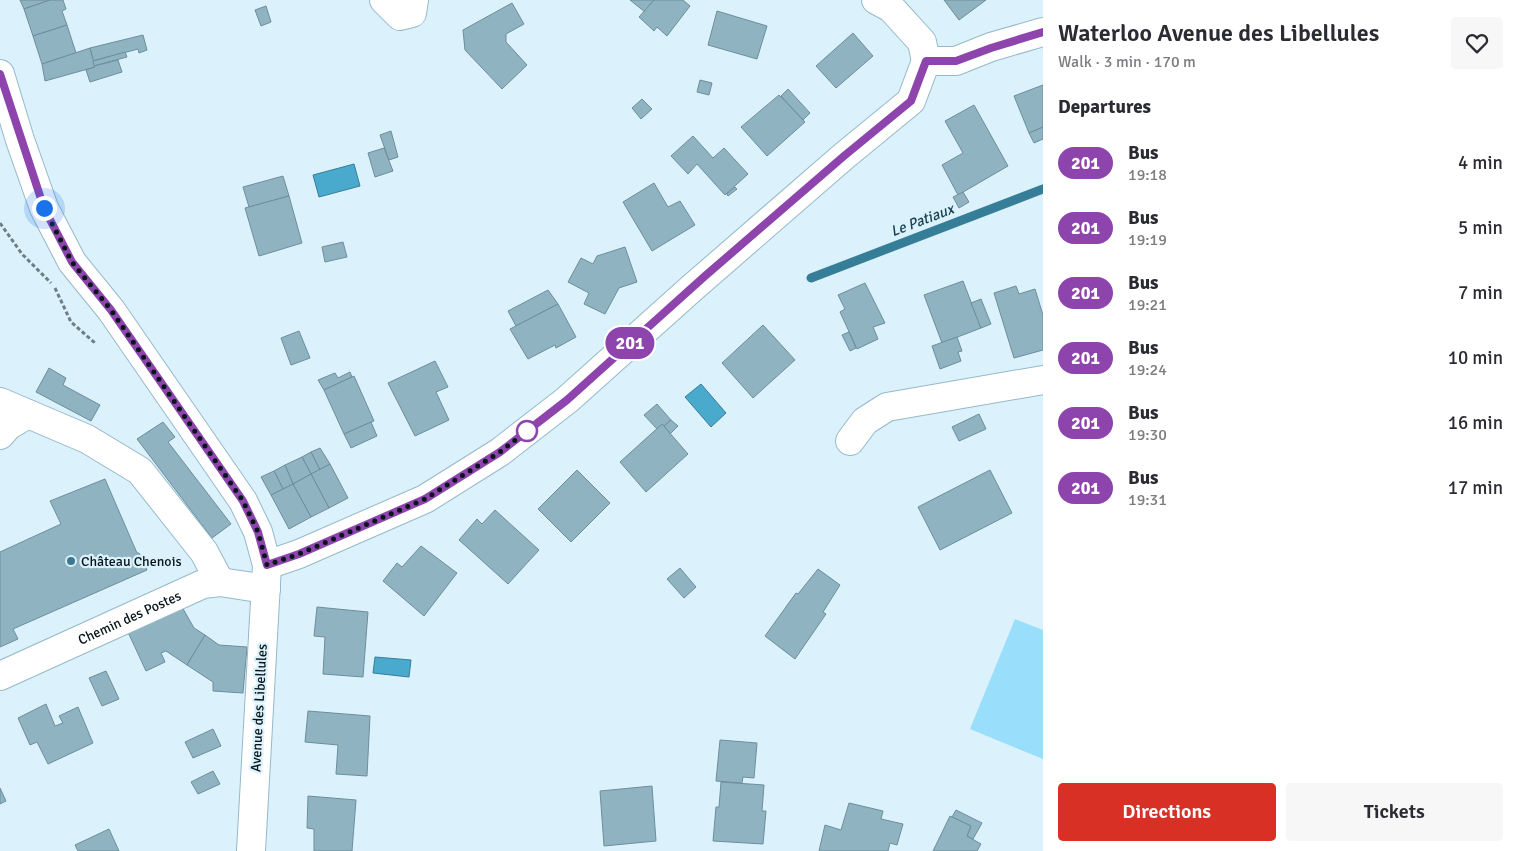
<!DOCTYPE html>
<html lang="en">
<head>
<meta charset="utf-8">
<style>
	:root { --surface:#fff; --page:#f7f7f7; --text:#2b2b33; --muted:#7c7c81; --accent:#d93025 }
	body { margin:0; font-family:Signika,sans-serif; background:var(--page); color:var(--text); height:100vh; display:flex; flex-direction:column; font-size:19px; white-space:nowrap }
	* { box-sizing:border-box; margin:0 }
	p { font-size:16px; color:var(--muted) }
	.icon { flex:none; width:28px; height:28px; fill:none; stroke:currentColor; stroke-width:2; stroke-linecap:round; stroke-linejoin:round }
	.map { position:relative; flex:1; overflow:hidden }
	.panel { display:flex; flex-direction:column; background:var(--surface); width:475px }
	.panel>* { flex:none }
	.badge { padding:0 10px; border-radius:16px; font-size:18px; line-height:32px }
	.you { position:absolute; width:25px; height:25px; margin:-12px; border:4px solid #fff; border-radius:50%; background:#1a73e8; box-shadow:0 0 0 8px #1a73e833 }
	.map>.badge { position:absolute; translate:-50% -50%; box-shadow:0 0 0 2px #fff }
	h2 { padding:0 15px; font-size:19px; line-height:45px }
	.round { display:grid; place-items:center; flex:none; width:52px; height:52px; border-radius:5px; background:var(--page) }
	.overview { display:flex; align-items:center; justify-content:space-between; height:85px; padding:0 15px }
	h1 { font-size:24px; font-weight:600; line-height:38px }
	.primary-button { display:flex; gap:10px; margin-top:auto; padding:10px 15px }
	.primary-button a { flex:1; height:58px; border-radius:5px; background:var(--accent); color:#fff; font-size:20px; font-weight:600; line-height:58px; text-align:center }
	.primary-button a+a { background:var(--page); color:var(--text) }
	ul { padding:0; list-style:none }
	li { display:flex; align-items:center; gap:15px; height:65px; padding:0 15px }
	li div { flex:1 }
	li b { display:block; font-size:19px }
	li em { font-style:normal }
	li .badge { min-width:55px; font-weight:700; text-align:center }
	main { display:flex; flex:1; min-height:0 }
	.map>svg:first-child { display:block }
</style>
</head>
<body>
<main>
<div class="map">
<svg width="1043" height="851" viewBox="0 0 1043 851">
	<rect width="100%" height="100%" fill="#dbf1fb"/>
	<path fill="#99defb" d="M1015,619L1043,630V759L970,729Z"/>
	<g fill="#49aace" stroke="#367e98">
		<path d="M354,164L360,186L319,197L313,175Z"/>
		<path d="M701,384L726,413L711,427L685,397Z"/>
		<path d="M375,657L411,660L409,677L373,673Z"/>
	</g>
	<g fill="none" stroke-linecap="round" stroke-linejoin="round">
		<path stroke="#367e98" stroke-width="9" d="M811,278L1043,189"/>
	</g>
	<g fill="#90b3c2" stroke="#6c8e9c">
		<path d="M20,0H50L24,9Z"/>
		<path d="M50,0H63L66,9L62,11L67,25L33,36L24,9Z"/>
		<path d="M630,0H654L645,12Z"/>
		<path d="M654,0H683L690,6L667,36L657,27L654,31L639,17Z"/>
		<path d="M944,0H986L959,20Z"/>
		<path d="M512,3L524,24L506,34V42L527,65L502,89L465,50L463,30Z"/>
		<path d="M266,6L271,22L261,26L255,10Z"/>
		<path d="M717,11L767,26L757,59L708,45Z"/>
		<path d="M67,25L76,53L42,64L33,36Z"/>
		<path d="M853,33L873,56L836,88L816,66Z"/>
		<path d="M143,35L147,50L139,53L138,49L93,61L90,48Z"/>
		<path d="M90,48L95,67L45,81L42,64Z"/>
		<path d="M125,52L127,57L94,66L93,61Z"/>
		<path d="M118,60L122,72L90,82L86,70L95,67L94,66Z"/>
		<path d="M700,80L712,83L709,95L697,92Z"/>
		<path d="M1043,85V127L1029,133L1014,96Z"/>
		<path d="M788,89L810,113L803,120L781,96Z"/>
		<path d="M779,95L805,122L767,156L741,127Z"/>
		<path d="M642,99L652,109L641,119L632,108Z"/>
		<path d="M974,105L1008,166L958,195L942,165L963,153L945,121Z"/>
		<path d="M1043,127V139L1034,143L1029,133Z"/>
		<path d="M391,131L398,157L389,160L380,135Z"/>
		<path d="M693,136L713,158L724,148L748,174L725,195L697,164L688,174L671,156Z"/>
		<path d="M384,148L393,171L375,177L368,153Z"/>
		<path d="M283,176L289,196L249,207L243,187Z"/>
		<path d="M654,183L668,207L680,201L695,225L652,251L623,202Z"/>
		<path d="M735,187L737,189L728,196L727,194Z"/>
		<path d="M963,192L969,202L959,208L953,197Z"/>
		<path d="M289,196L302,243L259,256L245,208Z"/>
		<path d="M343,242L347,257L325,262L322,247Z"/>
		<path d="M625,247L637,282L619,288L605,314L584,304L589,293L568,282L581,258L593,264L597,256Z"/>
		<path d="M963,281L981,328L942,343L924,295Z"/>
		<path d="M865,283L885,323L873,327L878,339L857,349L840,312L845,309L838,295Z"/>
		<path d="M1016,286L1019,294L1035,289L1043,315V350L1014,358L994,293Z"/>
		<path d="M548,290L558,304L516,326L508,311Z"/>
		<path d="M981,299L991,324L981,328L971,303Z"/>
		<path d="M558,304L576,337L556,348L555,345L528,359L510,329Z"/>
		<path d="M763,325L795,360L753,398L722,363Z"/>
		<path d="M299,331L310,358L291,365L281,338Z"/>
		<path d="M849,332L856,348L850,351L842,335Z"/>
		<path d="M957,337L962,351L958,352L961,361L940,369L932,346Z"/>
		<path d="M435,361L448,387L436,392L449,420L415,436L388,383Z"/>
		<path d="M49,368L66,378L63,385L100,405L91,421L36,392Z"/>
		<path d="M350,372L352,377L324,390L318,380L335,373L338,378Z"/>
		<path d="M354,376L374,421L344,434L324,390Z"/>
		<path d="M657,404L671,420L664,426L662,424L657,429L644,415Z"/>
		<path d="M979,414L986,429L959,441L952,427Z"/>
		<path d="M671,420L678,426L670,434L664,426Z"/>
		<path d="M163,422L175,437L168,442L231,524L212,538L137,439Z"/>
		<path d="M371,422L377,436L351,448L344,434Z"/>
		<path d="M662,424L688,454L646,492L620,462Z"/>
		<path d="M320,448L330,464L320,470L311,452Z"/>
		<path d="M311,452L320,470L311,474L302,457Z"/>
		<path d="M302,457L311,474L293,484L285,465Z"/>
		<path d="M330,464L348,498L329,508L311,474Z"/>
		<path d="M285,465L293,484L283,489L274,471Z"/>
		<path d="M577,470L610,503L571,542L538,509Z"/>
		<path d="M990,470L1012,513L940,550L918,507Z"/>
		<path d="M274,471L283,489L271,495L261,477Z"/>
		<path d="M311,474L329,508L311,517L293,484Z"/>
		<path d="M105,479L137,553H139L147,570L13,629L18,639L0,647V552L61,524L50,501Z"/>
		<path d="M293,484L311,517L289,529L271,495Z"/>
		<path d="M495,510L539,550L508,584L459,540L477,519L482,524Z"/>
		<path d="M421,546L457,573L424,616L383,581L397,563L402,567Z"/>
		<path d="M680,568L696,587L684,598L667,579Z"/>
		<path d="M818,569L840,585L823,612L826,614L795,659L765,636L796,593L798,594Z"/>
		<path d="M182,607L194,628L205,635L187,665L166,651L161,653L165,662L146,671L127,630Z"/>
		<path d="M317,607L368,612L363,677L323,674L325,637L314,636Z"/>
		<path d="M205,635L219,645L247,647L243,693L213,691V682L187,665Z"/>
		<path d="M106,671L119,699L102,706L89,678Z"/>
		<path d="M46,704L55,726L63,723L59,716L78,707L93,743L48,764L37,742L30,745L18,718Z"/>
		<path d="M308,711L370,716L367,776L336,774L338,745L305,742Z"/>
		<path d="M213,729L221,746L193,758L185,742Z"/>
		<path d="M720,740L757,743L754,778L743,777L742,783L716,781Z"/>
		<path d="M213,771L220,784L198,794L191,782Z"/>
		<path d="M721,782L764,785L762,811H766L763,844L713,841L716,807H719Z"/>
		<path d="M652,786L656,841L604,846L600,791Z"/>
		<path d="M0,788L6,801L0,804Z"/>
		<path d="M308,796L356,800L352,851H314V829L307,828Z"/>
		<path d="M849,803L883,811L881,819L903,824L897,845L890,843L888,851H819L825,825L841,830Z"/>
		<path d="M956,810L982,823L973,839L967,836L971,826L952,817Z"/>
		<path d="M950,816L971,826L967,836L981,844L977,851H933Z"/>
		<path d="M109,829L119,851H78L75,845Z"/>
	</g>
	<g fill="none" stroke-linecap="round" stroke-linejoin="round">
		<defs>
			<g id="minor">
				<path d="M384,0L400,16L412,13L414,0"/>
				<path d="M876,0L891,8L922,42L926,61"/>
				<path d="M926,61H956L991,47L1043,32"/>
				<path d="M0,74L20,140L44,208L72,262L111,310L243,501L258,532L267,565L251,851"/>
				<path d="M0,402L87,439L140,471L204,552L220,582"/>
				<path d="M0,435L8,426L28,414"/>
				<path d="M850,441L865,421L887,407L1043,380"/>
				<path d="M267,565L299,554L425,499L500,452L567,400L692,288L844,156L911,101L926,61"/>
				<path id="s1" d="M0,676L203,584L220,582L266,589"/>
			</g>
		</defs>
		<use href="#minor" stroke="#96b9c9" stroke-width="30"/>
		<g stroke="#6d7f86" stroke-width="3" stroke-dasharray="4 2.5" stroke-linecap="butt">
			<path d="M0,223L22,254L51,283"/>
			<path d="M55,288L71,322L95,343"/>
		</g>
		<use href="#minor" stroke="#fff" stroke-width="28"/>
	</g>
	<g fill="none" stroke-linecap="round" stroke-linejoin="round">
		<defs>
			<path id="line" d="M0,74L44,208L72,262L111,310L243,501L258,532L267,565L299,554L425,499L500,452L567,400L705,276L844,156L911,101L926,61H956L991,48L1043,32"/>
		</defs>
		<use href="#line" stroke="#fff" stroke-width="11"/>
		<use href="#line" stroke="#8e44ad" stroke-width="8"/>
		<path stroke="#08161b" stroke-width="5" stroke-dasharray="0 9" d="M44,208L72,262L111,310L243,501L258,532L267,565L299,554L425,499L500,452L527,431"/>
	</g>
	<circle fill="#fff" stroke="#8e44ad" stroke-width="2.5" cx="527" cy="431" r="10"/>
	<circle fill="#3c7890" stroke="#dbf1fb" stroke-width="2" cx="71" cy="561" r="5"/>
	<g text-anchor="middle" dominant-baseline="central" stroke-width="4.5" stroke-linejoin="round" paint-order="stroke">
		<g font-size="14" fill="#08161b" stroke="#dbf1fb" text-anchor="start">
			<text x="81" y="561">Château Chenois</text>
		</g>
		<g font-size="14" fill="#08161b" stroke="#dbf1fb">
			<text stroke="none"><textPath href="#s1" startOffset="142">Chemin des Postes</textPath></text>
			<text transform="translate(259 708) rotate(-87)">Avenue des Libellules</text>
		</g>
		<g font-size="15" font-style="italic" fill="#194353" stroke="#dbf1fb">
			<text transform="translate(922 220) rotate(-21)">Le Patiaux</text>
		</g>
	</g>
</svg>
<div class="you" style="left:44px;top:208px"></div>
<b class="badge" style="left:630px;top:343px;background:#8e44ad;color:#fff">201</b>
</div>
<section class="panel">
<div class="overview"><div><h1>Waterloo Avenue des Libellules</h1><p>Walk · 3 min · 170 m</p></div><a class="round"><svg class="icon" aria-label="heart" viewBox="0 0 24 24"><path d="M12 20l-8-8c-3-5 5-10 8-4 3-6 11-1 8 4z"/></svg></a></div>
<h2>Departures</h2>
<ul>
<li><span class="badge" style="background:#8e44ad;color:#fff">201</span><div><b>Bus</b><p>19:18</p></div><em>4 min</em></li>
<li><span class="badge" style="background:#8e44ad;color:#fff">201</span><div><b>Bus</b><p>19:19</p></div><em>5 min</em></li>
<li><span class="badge" style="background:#8e44ad;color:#fff">201</span><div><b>Bus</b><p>19:21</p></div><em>7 min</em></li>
<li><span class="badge" style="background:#8e44ad;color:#fff">201</span><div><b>Bus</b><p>19:24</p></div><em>10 min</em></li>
<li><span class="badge" style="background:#8e44ad;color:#fff">201</span><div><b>Bus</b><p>19:30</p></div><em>16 min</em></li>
<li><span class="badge" style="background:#8e44ad;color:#fff">201</span><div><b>Bus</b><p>19:31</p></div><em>17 min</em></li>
</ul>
<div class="primary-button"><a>Directions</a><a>Tickets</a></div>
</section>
</main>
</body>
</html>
